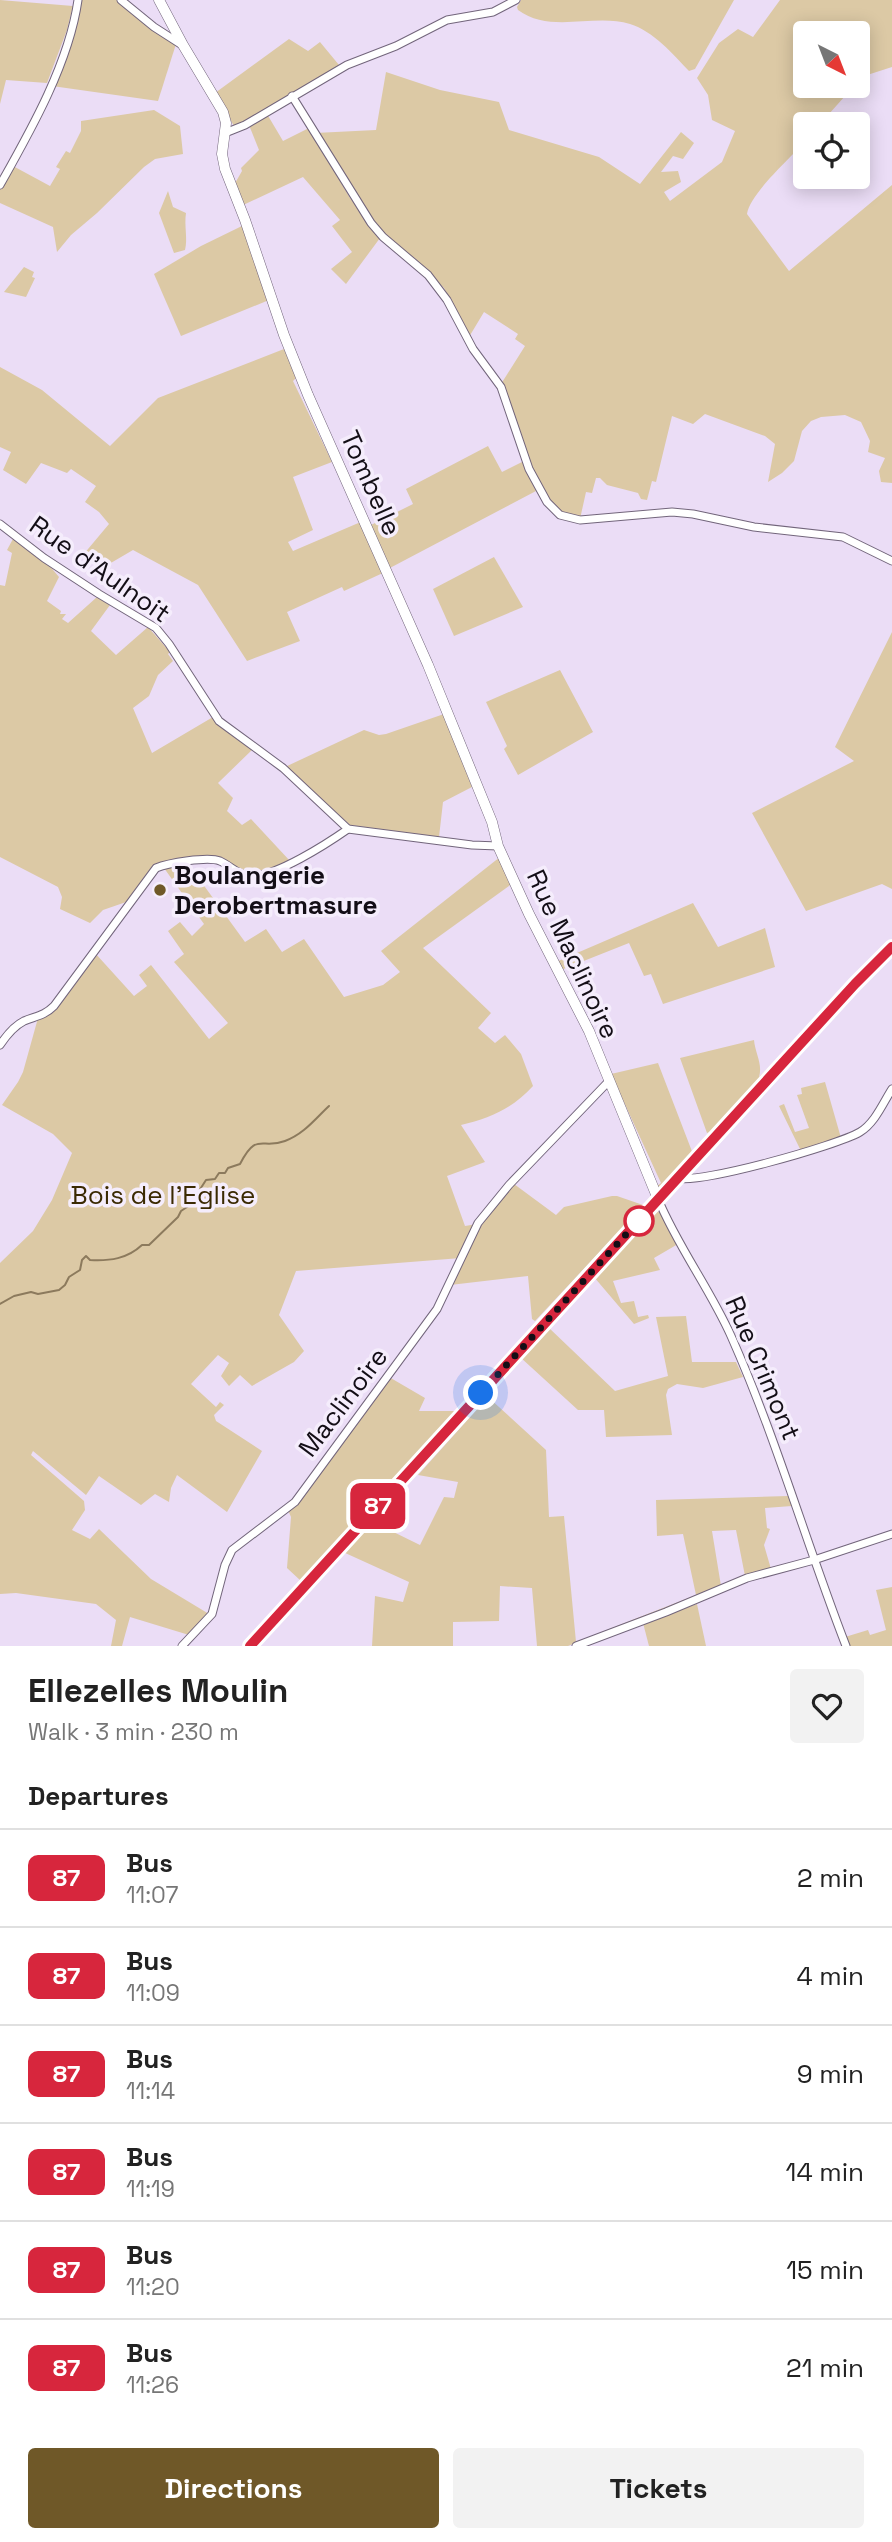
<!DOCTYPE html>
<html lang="en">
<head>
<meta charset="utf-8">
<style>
	:root { --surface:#fff; --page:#f2f2f2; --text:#222; --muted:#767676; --line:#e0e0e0; --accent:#6f5828 }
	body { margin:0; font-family:"Space Grotesk",sans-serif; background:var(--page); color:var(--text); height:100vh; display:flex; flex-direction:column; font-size:26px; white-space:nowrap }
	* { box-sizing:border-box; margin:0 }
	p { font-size:23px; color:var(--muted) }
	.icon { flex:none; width:38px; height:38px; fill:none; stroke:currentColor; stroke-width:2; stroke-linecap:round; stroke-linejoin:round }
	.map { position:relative; height:1646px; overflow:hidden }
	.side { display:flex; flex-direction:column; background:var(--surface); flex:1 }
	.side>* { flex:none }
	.badge { padding:0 14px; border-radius:10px; font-size:24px; line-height:46px }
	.needle { width:46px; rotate:138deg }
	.controls { position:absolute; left:793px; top:21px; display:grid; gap:14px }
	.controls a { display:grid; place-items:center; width:77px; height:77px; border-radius:7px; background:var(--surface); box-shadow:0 4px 18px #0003; font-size:35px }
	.you { position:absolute; width:35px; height:35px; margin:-18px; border:5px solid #fff; border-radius:50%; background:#1a73e8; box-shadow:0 0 0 10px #1a73e833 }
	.map>.badge { position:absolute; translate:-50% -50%; box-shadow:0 0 0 4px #fff }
	h2 { padding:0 28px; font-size:26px; line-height:63px }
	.round { display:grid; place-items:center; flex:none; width:74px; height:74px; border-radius:7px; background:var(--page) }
	.head { display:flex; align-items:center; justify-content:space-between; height:119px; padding:0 28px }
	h1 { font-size:33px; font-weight:600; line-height:52px }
	.primary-button { display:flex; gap:14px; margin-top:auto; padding:14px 28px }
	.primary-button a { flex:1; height:80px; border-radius:7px; background:var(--accent); color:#fff; font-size:28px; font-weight:600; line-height:80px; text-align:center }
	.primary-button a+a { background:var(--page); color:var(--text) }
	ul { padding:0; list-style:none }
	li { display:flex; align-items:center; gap:21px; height:98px; padding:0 28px; border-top:2px solid var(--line) }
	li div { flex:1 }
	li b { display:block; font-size:26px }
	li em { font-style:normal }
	li .badge { min-width:77px; font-weight:700; text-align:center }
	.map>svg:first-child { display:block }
</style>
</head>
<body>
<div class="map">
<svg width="892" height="1646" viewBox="0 0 892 1646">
	<rect width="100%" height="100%" fill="#ebddf6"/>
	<g fill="#dcc9a5">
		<path d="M0,0L73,6L67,30L47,83L6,80L0,104Z"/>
		<path d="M79,0H118L176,44L158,101L52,86Z"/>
		<path d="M521,0H734L695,69L689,71C673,54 653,31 630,24C594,13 550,34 518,10L517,7Z"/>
		<path d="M780,0H892V67L861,77L858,81V33H805V86H854L820,124H805V142C790,158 750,194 747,214L789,271L892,185V483L881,482L879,471L885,458L868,452L870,441L861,422L845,415L821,417L811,421L802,431L794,461L782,473L768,482L775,444L765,436L705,414L693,424L672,416L656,482L652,481L647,500L641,499L638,493L607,485L600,478H596L592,493L586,492L580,519C575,518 568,518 564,516C538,506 511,412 501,384L525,346L515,339L518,334L484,312L469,337L444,288L374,224L315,133L376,130L386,72L440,90L499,102L509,130L599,157L640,184L681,132L694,143L683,159L673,156L661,172L678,171L681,182L664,192L670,201L722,162L735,131L712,120L708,95L697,78L719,43L738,29L753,37Z"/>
		<path d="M289,39L308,51L320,42L339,65L249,121L234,126L215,93Z"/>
		<path d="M154,110L180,126L183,154L155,159L144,167L97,213L71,235L57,252L53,227L0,203V190L13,166L50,186L60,169L56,167L66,151L70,153L81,131V121Z"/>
		<path d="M267,114L283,141L309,128L350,198L380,238L346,284L331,269L352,252L332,226L340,220L303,177L241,206L234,185L242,171L241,168L259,150L249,125Z"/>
		<path d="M168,191L173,207L186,213C184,226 188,239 185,250L174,253L159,213Z"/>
		<path d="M244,225L269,300L181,336L154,274L201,246Z"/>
		<path d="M24,267L34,272L32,277L35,278L26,297L4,292Z"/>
		<path d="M284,349L296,378L293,381L332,462L293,477L313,530L288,542L293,551L363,521L385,572L344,591L342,587L287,612L300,641L247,661L198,585L133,550L104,567L95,552L83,555L109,524L99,512L85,502L96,486L71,469L67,473L41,463L26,484L3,470L11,452L0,447V367L42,390L110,446L158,398Z"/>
		<path d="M488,446L502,472L524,461L536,491L388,569L369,526L413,504L406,489Z"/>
		<path d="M14,537L48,564L59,577L47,601L61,611L60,614H66L62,619L68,623L97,597L110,605L91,631L116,655L148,627L170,652L168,654L173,661L158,675L149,696L133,708L152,753L213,717L254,748L218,783L233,798L227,811L242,825L251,819L290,861L265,870L245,873L214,856L157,863L129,901L103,910L90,923L60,909L62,897L58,887L0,857V585L5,586L12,553L7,550Z"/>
		<path d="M494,557L523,607L454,636L433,589Z"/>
		<path d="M892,632V889L882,884L806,911L752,813L854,761L835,747Z"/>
		<path d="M560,670L593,732L518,775L504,749L507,746L486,702Z"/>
		<path d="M444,714L472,787L443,802L439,837L350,825L285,767L364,730L379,735L386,734Z"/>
		<path d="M500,857L513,883L423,948L491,1013L478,1028L495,1043L505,1035L521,1054L533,1086C512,1109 490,1118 461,1125L485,1162L447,1176L465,1226L477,1224L461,1258L296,1271L279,1315L304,1351L294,1362L252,1386L240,1375L229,1386L221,1376L229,1363L218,1355L191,1384L216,1407L220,1402L224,1405L214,1415L216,1421L262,1451L227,1512L177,1475L171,1488L169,1502L155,1494L141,1505L99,1476L86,1495L33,1451L31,1455L84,1501L85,1510L72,1530L90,1539L99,1529L151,1579L209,1614L189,1635L130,1617L122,1646H111L116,1620L96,1604L16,1593L0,1594V1263L33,1231L52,1200L72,1153L53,1134L2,1105L18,1082L23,1072L38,1018L48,1014L95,953L134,996L147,986L139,975L151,965L209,1039L228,1023L174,962L184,954L168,931L180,922L192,936L204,924L164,868L189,865L245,942L266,929L282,952L304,939L344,997L383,985L400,972L381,951Z"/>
		<path d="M693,903L718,947L765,928L775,967L663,1004L651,974L644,976L629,943L561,970L556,962Z"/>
		<path d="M754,1040C755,1053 763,1064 759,1077L767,1069L770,1070L711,1134L710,1132L707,1133L680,1058Z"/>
		<path d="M658,1063L693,1154L662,1188L657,1186L661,1183L611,1074Z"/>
		<path d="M825,1082L841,1138L801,1151L779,1106L784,1104L795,1132L809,1128L797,1095L802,1094L801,1088Z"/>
		<path d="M514,1184L556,1215L564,1207L612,1196H617L643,1205L652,1197L628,1227L625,1225L535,1321L532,1319L528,1276L450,1285L479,1226Z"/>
		<path d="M657,1211L661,1213L678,1244L654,1258L660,1270L613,1281L621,1303L634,1301L638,1317L648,1315L649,1318L634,1324L594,1277L650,1219L653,1212Z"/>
		<path d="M686,1316L692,1362H736L743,1377L703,1388L677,1384L668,1389L666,1395L672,1435L606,1437L604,1410H578L520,1357L548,1327L615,1391L668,1376L656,1317Z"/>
		<path d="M389,1377L425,1398L419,1411H458L301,1581L287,1568L291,1517L288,1510Z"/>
		<path d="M488,1397L546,1450L549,1517L564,1516L576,1642L696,1595L683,1534L657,1536L656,1500L788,1496L792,1506L765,1508L767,1528L770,1529L764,1545L771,1569L745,1576L736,1530L712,1531L721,1586L568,1646H537L532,1588L500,1586L499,1621L453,1622V1646H372L375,1596L403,1602L409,1582L343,1552L371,1521L420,1545L444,1497L454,1498L458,1482L418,1475Z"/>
		<path d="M892,1587V1646H848L845,1637L868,1630L870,1635L886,1630L876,1590Z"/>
		<path d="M697,1604L706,1646H649L643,1623Z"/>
	</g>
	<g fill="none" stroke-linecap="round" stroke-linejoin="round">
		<path stroke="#8c7a5d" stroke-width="2" d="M0,1304L14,1296L31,1292L38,1294L59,1290L65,1285L69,1277L80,1270L82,1260L86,1256L90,1260C110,1261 127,1259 142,1245H149L178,1217L181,1211L190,1205L206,1180L215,1179L219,1173H225L228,1168L240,1164C257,1131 261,1150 285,1141C304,1134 315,1119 329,1106"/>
		<defs>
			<g id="minor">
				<path d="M121,0L154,27L182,45"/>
				<path d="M292,96L371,223L383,237L428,275L447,300L473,349L501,387L529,469L547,502L560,515L580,520L672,512L693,514L754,527L843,537L892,561"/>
				<path d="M225,133L245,125L347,65L396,46L447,20L493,12L516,0"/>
				<path d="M0,185C31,130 69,63 78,0"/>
				<path d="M0,524L44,558L99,594L156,628L169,644L219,721L283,768L348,829L472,845L498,846"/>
				<path d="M0,1045C6,1036 14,1026 24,1021C36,1016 44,1016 54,1006L156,868C168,863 208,856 220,861C231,866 238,875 250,876C274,878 328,843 348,829"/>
				<path d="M677,1178C700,1184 836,1146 860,1132C875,1123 883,1103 892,1089"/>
				<path d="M658,1199C678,1247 710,1289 731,1336C776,1437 806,1543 846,1646"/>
				<path d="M182,1646L212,1614L225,1565L232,1550L295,1502L437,1309L478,1223L509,1185L609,1081"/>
				<path d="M576,1646L666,1612L747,1578L814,1560L892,1534"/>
			</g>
			<path id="tertiary" d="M159,0L183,45L223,112L226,123L222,154L225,169L245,220L284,335L308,395L428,665L492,822L498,846L529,914L589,1031L658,1199"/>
			<path id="primary" d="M250,1646L855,984L892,947"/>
		</defs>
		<use href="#minor" stroke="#72657b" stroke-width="9"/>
		<use href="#tertiary" stroke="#72657b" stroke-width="11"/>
		<use href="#primary" stroke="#80569d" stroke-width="14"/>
		<use href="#minor" stroke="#fff" stroke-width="7"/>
		<use href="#tertiary" stroke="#fff" stroke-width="10"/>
		<use href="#primary" stroke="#d6b0f0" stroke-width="12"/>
	</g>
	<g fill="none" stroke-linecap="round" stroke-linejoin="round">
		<defs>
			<path id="line" d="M250,1646L855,984L892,947"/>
		</defs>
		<use href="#line" stroke="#fff" stroke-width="16"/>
		<use href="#line" stroke="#d7263d" stroke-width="10"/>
		<path stroke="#130e16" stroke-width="7" stroke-dasharray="0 12.6" d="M481,1393L640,1219L639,1221"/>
	</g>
	<circle fill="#6f5828" stroke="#f5edfc" stroke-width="2.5" cx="160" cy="890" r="7"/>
	<circle fill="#fff" stroke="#d7263d" stroke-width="3.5" cx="639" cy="1221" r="14"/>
	<g text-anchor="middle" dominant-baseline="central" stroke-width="7" stroke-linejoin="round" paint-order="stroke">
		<g font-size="26" fill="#130e16" stroke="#f5edfc">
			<text transform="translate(371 483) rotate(66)">Tombelle</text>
			<text transform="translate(100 569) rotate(35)">Rue d'Aulnoit</text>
			<text transform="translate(573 954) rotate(65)">Rue Maclinoire</text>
			<text transform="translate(763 1368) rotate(67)">Rue Crimont</text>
			<text transform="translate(343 1402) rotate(-53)">Maclinoire</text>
		</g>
		<g font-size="26" font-weight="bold" fill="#130e16" stroke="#f5edfc" text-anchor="start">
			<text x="174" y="875">Boulangerie<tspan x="174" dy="30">Derobertmasure</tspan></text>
		</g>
		<g font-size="26" fill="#3a2902" stroke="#f5edfc">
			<text x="163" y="1195">Bois de l'Eglise</text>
		</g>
	</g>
</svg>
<div class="controls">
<a><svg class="needle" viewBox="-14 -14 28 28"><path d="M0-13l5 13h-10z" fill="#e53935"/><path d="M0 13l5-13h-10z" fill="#767676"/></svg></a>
<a><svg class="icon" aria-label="locate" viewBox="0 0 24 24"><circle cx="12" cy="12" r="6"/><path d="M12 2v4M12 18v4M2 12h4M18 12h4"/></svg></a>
</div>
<div class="you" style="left:481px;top:1393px"></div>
<b class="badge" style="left:378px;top:1506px;background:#d7263d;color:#fff">87</b>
</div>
<section class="side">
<div class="head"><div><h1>Ellezelles Moulin</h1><p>Walk · 3 min · 230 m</p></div><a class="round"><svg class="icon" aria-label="heart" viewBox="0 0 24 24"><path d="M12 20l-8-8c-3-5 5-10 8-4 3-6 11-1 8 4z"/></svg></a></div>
<h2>Departures</h2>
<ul>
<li><span class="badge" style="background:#d7263d;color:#fff">87</span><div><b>Bus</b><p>11:07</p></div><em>2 min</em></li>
<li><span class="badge" style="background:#d7263d;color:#fff">87</span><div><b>Bus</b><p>11:09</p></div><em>4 min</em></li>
<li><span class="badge" style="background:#d7263d;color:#fff">87</span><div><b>Bus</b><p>11:14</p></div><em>9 min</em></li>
<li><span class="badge" style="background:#d7263d;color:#fff">87</span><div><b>Bus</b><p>11:19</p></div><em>14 min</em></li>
<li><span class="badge" style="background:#d7263d;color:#fff">87</span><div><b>Bus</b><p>11:20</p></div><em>15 min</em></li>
<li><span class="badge" style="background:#d7263d;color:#fff">87</span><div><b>Bus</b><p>11:26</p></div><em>21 min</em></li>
</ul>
<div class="primary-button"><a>Directions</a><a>Tickets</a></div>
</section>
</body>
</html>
